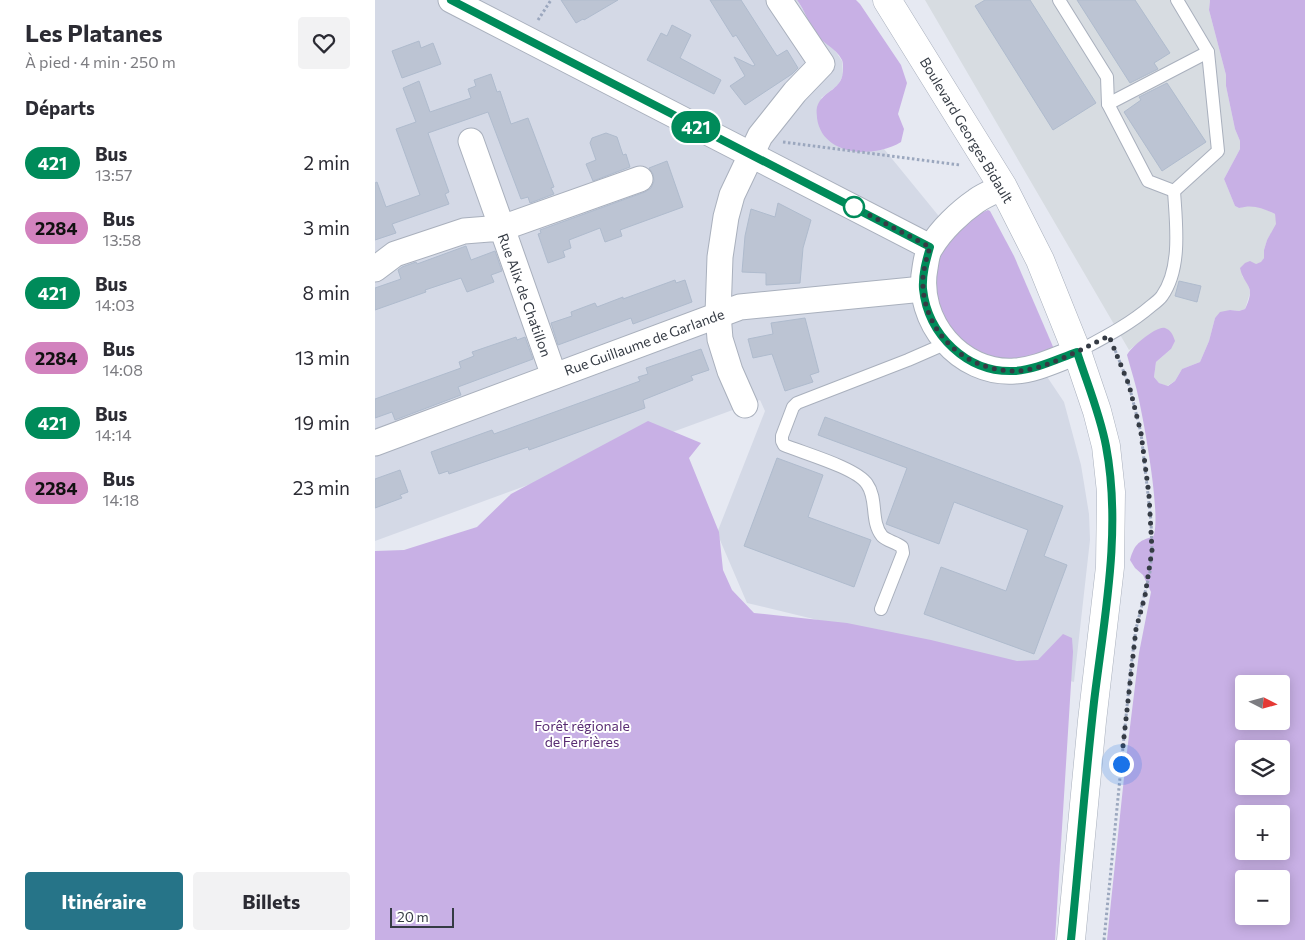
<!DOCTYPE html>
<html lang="fr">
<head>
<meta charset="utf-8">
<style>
	:root { --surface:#fff; --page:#f2f2f3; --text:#2b2b33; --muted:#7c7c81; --accent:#267488 }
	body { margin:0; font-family:Commissioner,sans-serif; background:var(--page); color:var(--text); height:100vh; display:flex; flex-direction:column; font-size:19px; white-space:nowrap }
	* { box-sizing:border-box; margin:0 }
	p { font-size:16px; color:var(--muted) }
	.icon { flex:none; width:28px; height:28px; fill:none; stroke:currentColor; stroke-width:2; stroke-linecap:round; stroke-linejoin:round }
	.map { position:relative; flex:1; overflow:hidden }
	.side { display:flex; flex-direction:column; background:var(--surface); width:375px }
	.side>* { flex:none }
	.badge { padding:0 10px; border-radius:16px; font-size:18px; line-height:32px }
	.needle { width:32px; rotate:96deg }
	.tools { position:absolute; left:860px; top:675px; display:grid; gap:10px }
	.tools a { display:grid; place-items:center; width:55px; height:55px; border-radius:5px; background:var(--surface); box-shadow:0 2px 12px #0003; font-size:25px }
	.scale { position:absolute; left:15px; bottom:12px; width:64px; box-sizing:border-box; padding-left:5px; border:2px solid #353b44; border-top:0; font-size:14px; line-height:18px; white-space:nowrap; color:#353b44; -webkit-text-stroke:4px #fff; paint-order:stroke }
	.you { position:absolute; width:25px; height:25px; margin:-12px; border:4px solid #fff; border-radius:50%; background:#1a73e8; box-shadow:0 0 0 8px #1a73e833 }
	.map>.badge { position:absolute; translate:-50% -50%; box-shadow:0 0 0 2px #fff }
	h2 { padding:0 25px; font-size:19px; line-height:45px }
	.round { display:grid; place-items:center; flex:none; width:52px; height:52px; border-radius:5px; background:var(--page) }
	.summary { display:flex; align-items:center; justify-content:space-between; height:85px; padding:0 25px }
	h1 { font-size:24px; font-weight:700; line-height:38px }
	.primary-button { display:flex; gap:10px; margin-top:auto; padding:10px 25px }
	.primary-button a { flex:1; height:58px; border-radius:5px; background:var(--accent); color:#fff; font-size:20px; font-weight:700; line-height:58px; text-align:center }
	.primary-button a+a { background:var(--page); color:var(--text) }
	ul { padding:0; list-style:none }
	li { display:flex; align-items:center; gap:15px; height:65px; padding:0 25px }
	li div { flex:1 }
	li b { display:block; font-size:19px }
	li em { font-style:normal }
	li .badge { min-width:55px; font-weight:700; text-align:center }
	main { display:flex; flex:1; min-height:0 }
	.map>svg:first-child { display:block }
</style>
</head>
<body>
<main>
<section class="side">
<div class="summary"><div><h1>Les Platanes</h1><p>À pied · 4 min · 250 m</p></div><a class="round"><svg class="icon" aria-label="heart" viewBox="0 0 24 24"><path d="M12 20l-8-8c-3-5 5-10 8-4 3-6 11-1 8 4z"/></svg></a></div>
<h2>Départs</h2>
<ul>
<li><span class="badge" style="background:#008b5a;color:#fff">421</span><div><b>Bus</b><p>13:57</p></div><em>2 min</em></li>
<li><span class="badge" style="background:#d282be;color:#111">2284</span><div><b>Bus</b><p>13:58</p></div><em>3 min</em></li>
<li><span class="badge" style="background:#008b5a;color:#fff">421</span><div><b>Bus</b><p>14:03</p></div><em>8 min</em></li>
<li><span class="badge" style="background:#d282be;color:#111">2284</span><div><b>Bus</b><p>14:08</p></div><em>13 min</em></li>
<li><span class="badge" style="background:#008b5a;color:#fff">421</span><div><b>Bus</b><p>14:14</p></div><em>19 min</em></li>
<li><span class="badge" style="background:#d282be;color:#111">2284</span><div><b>Bus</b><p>14:18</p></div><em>23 min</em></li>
</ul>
<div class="primary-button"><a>Itinéraire</a><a>Billets</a></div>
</section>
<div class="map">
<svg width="930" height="940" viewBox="0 0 930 940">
	<rect width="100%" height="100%" fill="#e6e9f2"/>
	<path fill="#d4d9e6" d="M0,0H422L435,21L438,32L459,49L467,61L468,75L463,85L446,98L506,150L509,149L567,220L689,402L706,465L714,514L715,540L699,682L372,603L342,533L390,411L385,400L0,541Z"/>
	<path fill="#d7dce1" d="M550,0H835L834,10L851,75V86L860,129L865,141V149L849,179L860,206L864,208L873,205L888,208L900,214L902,224L892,240L889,250V258L886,263L881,264L867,276L873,283L875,293L870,309L864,311L855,310L840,318L834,341L825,362L807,369L800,381L792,386L784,383L779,377L781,362L796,349L762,344L754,350Z"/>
	<g fill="#c8b0e5" fill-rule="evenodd">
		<path d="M422,0H481L485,4L526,65L532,83L523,114L529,129L526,142C515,149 499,152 486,152C465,151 445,141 442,118C442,115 441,111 442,107C448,89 469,91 468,68C468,66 468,62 467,60C461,47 444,42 438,30C432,19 430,11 422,0Z"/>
		<path d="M835,0H930V940H732L750,768L764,653L776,592L768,575L760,568L755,560C759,546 763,540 778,537C787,519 769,423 764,400C761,385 756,370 752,355C755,348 782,325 790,328C796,330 798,335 800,341L796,349L781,362L779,377L784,383L793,386L800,381L807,369L825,362L834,341L840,318L845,312L855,310L864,311L870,309C882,284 869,287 865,268L870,263L875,261L881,264L886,262L889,258V250L892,240L901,224L900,214C888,208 878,204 864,208L860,206L849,179L865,149V141L860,129L851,86V75L834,10ZM869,684H906V721H869ZM869,749H906V786H869ZM869,814H906V851H869ZM869,879H906V916H869Z"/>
		<path d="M613,210L615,211L639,256L679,349L636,363L591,349L560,304L562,259L575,235L606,213Z"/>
		<path d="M273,421L326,443L314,458L344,532L348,570L357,590L379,613L472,623L556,640L642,661L663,660L688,634L697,638L698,652L680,940H0V551L29,550L102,527L136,494Z"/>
	</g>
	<g fill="#bcc4d3" stroke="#afbbcd">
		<path d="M186,0H243L209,20L208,19L201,23Z"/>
		<path d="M335,0H366L402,56L412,50L423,68L417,74L370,105L355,86L370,76L359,57L378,66L380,65L361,35L358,37Z"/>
		<path d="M610,0H655L721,103L678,130L600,6Z"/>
		<path d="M702,0H760L795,53L779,63L783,69L755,83Z"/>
		<path d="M297,25L316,35L305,58L346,80L339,94L272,60L286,33L292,36Z"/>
		<path d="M44,41L46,48L58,43L66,64L27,78L17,51Z"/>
		<path d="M116,74L122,92L125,91L136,124L153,118L179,187L176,188L179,194L155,203L153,197L146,199L113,112L53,133L74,192L70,194L74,204L17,224L21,233L0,240V183L2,182L11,207L45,195L21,129L41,122L28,88L44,81L55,112L96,98L93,89L101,86L99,80Z"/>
		<path d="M792,83L831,142L787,171L749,112L766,100L764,97Z"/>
		<path d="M231,133L242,137L248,155L251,154L255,167L218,181L211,164L221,160L215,143L217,138Z"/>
		<path d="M292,161L308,207L245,230L247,236L230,242L225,228L194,240L196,248L188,251L190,257L173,263L163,234L166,233L165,230L270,192L276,188L279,181L278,174L274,168Z"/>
		<path d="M403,203L436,220L428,248L425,283L391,285V273L367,272L370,236L376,209L400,217Z"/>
		<path d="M91,246L96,260L120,251L127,271L116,275L119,282L92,292L86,278L50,290L51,292L0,310V288L26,279L23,270L27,267L41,262L42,264Z"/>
		<path d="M300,280L301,283L310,280L317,302L258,324L256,318L183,345L176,323L197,316L196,312L220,303L222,307L248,297V299Z"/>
		<path d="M804,281L826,286L822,302L800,296Z"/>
		<path d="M430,318L444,372L435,375L438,382L410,391L397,354L378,358L373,339L398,334L396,323Z"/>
		<path d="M141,337L142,340L150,337L158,359L83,387L86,395L20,420L17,412L0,418V399L86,368L84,362L99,356L97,352Z"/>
		<path d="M326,349L334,370L316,376L318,380L268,400L270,408L154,450L153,447L74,474L73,471L64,474L56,452L117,430L119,434L265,381L263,377L273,374L271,368Z"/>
		<path d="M450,417L688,506L669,556L692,565L659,654L549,614L566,567L631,591L653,530L579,502L564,544L511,524L532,468L443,435Z"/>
		<path d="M402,458L448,475L433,517L496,540L479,587L369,546Z"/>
		<path d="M25,470L33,492L25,495L27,498L0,508V479Z"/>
	</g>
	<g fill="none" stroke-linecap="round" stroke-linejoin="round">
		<defs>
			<g id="service">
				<path d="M684,0L732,77L733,104L773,181L799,191"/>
				<path d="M733,104L833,52"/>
				<path d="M799,191L843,151L833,52L802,0"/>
				<path d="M702,352C728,338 754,325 776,306C780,303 785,299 787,296C807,268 801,223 799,191"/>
				<path d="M506,609L528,553L527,547C521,542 512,541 507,536C495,521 503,499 492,484C482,468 428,453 409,445L407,441V436L418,407L422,403L533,360L572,343"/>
			</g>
			<g id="minor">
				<path d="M76,0L555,247"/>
				<path d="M96,141L127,228L265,179"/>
				<path d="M628,187C620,191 609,195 601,201C585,212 566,230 556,247C552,252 551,262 550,268C540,321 585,375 640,371C661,370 682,359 702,352"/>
				<path d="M0,269L20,254L89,231L127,228L179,376"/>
				<path d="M370,405L355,371L345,339L343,314L345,257L351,217L357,195L385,136L420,92L447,64L404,0"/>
				<path d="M0,443L365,307L548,289"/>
			</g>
			<path id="tertiary" d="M512,0L628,187L665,260L702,352L722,411L731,446L736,492L735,567L717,721L696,940"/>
		</defs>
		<use href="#service" stroke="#a9b0bd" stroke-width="14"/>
		<use href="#minor" stroke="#a9b0bd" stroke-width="27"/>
		<use href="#tertiary" stroke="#a9b0bd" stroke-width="29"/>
		<g stroke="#9ba7be" stroke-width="3" stroke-dasharray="2.5 2.5" stroke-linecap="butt">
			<path d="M163,20L176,0"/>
			<path d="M408,142L585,165"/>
			<path d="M729,940L756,666L761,629L775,572L777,550L776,521L766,433L754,385L740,350"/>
		</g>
		<use href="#service" stroke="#fff" stroke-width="12"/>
		<use href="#minor" stroke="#fff" stroke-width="25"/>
		<use href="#tertiary" stroke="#fff" stroke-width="28"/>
	</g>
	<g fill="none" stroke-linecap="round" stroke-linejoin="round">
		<defs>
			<path id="line" d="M76,0L555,247C551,261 547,275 548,289C553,335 592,373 639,371C660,370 682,359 702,352C712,383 725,414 731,446C747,530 729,619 719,702C710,781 704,861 696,940"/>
		</defs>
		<use href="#line" stroke="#fff" stroke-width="11"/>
		<use href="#line" stroke="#008b5a" stroke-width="8"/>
		<path stroke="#353b44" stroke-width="5" stroke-dasharray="0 9" d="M479,207L555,247C552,257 549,267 548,277C545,328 587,370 638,371C666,372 709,348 734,336L754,385L766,433L774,495L777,550L770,596L761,629L746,764"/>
	</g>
	<circle fill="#fff" stroke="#008b5a" stroke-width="2.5" cx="479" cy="207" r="10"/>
	<g text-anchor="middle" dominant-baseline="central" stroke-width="4" stroke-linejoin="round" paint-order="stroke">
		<g font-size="14" fill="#353b44" stroke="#fff">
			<text transform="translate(592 130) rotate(59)">Boulevard Georges Bidault</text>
			<text transform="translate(150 295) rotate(70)">Rue Alix de Chatillon</text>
			<text transform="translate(269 342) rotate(-20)">Rue Guillaume de Garlande</text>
		</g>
		<g font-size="14" fill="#592c73" stroke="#fff">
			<text x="207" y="725">Forêt régionale<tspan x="207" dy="16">de Ferrières</tspan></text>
		</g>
	</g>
</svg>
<div class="tools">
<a><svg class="needle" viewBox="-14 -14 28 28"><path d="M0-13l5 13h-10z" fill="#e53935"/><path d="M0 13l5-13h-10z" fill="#7c7c81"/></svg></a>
<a><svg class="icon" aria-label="layers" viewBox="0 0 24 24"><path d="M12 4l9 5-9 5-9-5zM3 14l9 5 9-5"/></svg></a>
<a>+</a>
<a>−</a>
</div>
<div class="scale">20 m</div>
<div class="you" style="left:746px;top:764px"></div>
<b class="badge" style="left:321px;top:127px;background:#008b5a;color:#fff">421</b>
</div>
</main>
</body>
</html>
